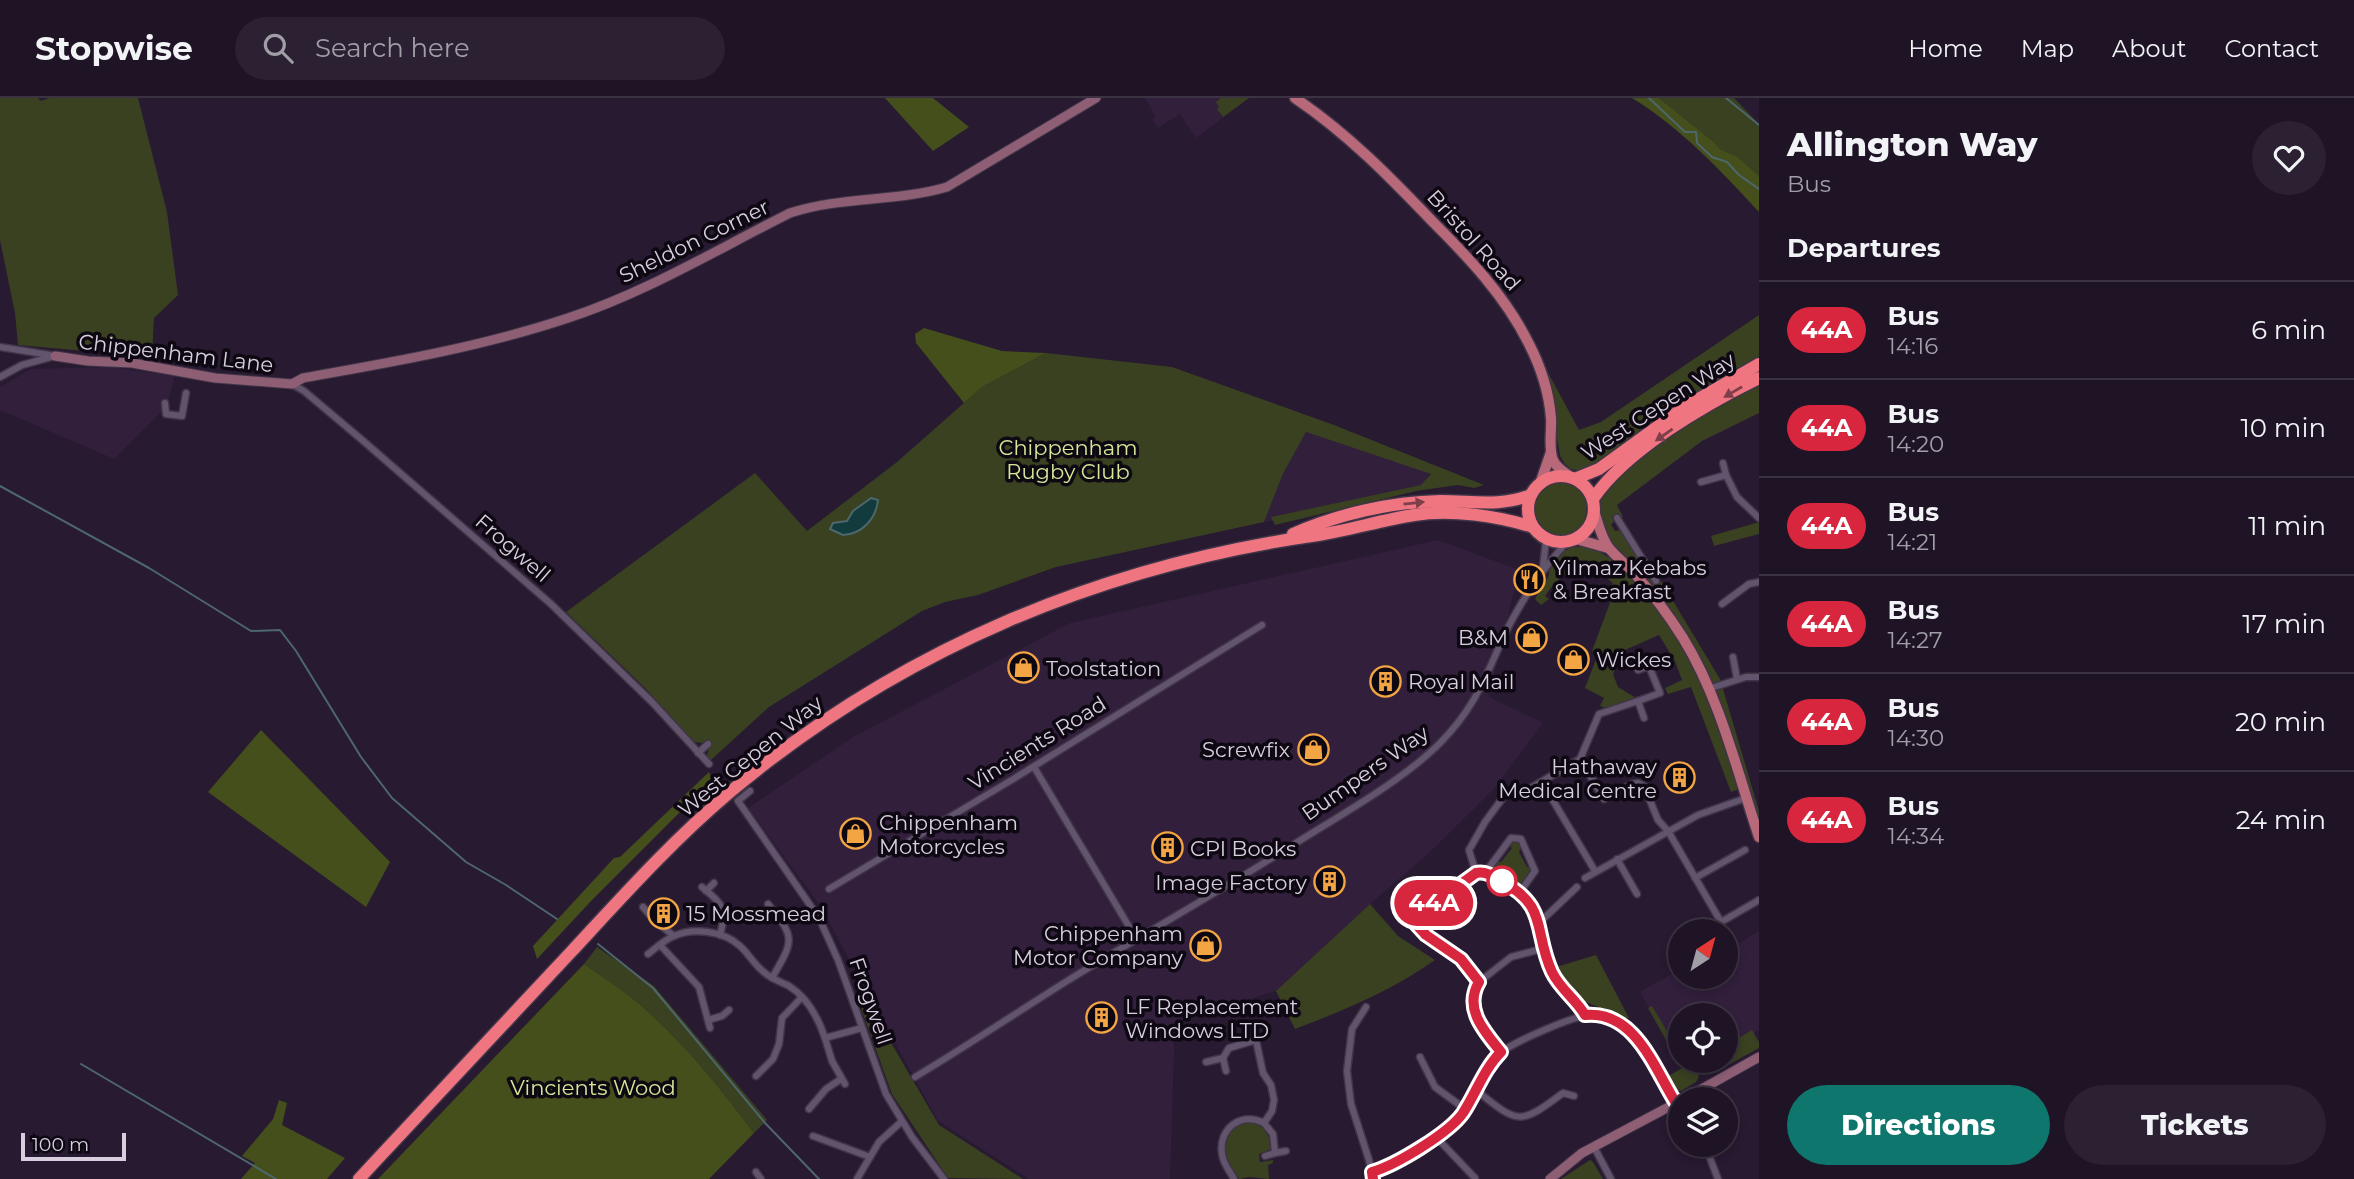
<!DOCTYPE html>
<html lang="en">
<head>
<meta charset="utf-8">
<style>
	:root { --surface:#1e1425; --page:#2b2132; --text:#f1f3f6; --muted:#a19ea7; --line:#3c3342; --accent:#0f766e }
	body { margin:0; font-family:Montserrat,sans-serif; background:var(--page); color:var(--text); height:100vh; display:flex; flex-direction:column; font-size:26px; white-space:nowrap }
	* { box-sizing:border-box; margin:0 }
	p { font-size:23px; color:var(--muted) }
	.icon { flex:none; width:38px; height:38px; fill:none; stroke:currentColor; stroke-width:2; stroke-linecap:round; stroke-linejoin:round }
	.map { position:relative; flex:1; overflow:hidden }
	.panel { display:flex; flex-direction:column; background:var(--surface); width:595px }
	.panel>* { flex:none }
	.badge { padding:0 14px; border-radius:23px; font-size:24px; line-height:46px }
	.needle { width:46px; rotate:36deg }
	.fabs { position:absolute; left:1668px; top:821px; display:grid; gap:14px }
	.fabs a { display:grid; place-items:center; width:70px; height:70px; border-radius:50%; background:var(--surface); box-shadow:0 4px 10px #0003,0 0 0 2px var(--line); font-size:35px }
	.scale { position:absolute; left:21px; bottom:18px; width:105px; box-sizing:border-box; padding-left:7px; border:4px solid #d8cfde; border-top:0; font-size:19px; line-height:24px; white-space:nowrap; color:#d8cfde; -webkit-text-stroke:5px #0e0812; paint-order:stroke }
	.map>.badge { position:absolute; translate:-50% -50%; box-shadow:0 0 0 4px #fff }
	h2 { padding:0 28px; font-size:26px; line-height:63px }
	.round { display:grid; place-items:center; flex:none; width:74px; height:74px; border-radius:37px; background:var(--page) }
	.headline { display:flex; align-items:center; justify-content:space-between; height:119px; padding:0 28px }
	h1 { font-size:33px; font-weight:800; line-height:52px }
	.primary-button { display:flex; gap:14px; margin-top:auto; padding:14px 28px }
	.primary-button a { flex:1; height:80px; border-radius:42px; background:var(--accent); color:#fff; font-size:28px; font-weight:800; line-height:80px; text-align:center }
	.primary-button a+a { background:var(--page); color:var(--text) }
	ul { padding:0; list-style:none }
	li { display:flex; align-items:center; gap:21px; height:98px; padding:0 28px; border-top:2px solid var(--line) }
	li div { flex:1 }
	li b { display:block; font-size:26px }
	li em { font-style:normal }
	li .badge { min-width:77px; font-weight:700; text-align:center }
	header { display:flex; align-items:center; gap:42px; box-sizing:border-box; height:98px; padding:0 35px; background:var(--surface); border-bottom:2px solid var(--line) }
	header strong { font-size:33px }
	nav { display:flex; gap:38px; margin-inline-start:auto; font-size:24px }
	.search { width:490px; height:63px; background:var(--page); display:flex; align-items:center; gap:18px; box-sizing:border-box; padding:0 24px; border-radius:38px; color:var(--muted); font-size:26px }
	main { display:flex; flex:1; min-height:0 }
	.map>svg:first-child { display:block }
</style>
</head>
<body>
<header>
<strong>Stopwise</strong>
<div class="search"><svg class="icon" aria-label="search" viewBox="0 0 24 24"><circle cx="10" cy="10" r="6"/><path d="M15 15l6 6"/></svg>Search here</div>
<nav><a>Home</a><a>Map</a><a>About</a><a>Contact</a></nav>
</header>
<main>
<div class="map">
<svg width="1759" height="1081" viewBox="0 0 1759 1081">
	<rect width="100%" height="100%" fill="#281a31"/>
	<g fill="#311f3c">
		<path d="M1145,0H1249L1196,40L1180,16L1158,30L1153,22L1156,19Z"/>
		<path d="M108,269L175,278L167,308L114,361L0,312V289L31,271Z"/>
		<path d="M1306,334L1335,344L1431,375L1422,387L1272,419L1273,423L1264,424L1283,376Z"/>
		<path d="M1438,442L1519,472L1489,599L1543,625L1494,691L1428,756L1370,806L1276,893L1175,924L1170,1081H1029L938,1023L819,806L748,710L853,639L1070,525Z"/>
		<path d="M1759,833V932L1726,954V917H1680V962L1716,963L1689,981L1640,894L1680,871V878H1726V853Z"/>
	</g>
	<g fill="#394121">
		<path d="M0,0H38L41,3L49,0H138L167,114L178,197L154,220L152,259L18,247L15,215L0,142Z"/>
		<path d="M1221,0H1249L1223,19L1217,11L1219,9L1216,4Z"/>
		<path d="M1659,0H1734L1759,26V78L1738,59L1720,51L1714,44Z"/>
		<path d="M1759,217V261L1607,361L1579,373L1571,371L1565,366L1560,358L1554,321L1538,256L1579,332L1601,324Z"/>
		<path d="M1046,255L1172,269L1334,327L1484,387L1474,390L1458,387L1416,393L1275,427L1271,419L1421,387L1431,376L1306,334L1283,376L1264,424L1056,469L978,497L945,504L922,513L769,609L711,662L707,658L709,649L704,645L694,644L647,592L566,514L755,375L807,433L897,364L982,289Z"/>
		<path d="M1759,285V315L1702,343L1617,407L1623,419L1621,420L1618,415L1612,419L1614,424L1611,426L1615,433L1621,432L1655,486L1661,483L1720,581L1759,713V725L1746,688L1731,694L1691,589L1668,596L1665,590L1682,582L1675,563L1659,537L1625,552L1613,576L1618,589L1636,600L1606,610L1600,608L1604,600L1585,590L1598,556L1592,553L1614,494L1609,491L1613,485C1586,462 1564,470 1545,498L1549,501L1541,507L1535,501C1539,493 1547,484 1549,476C1550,468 1547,472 1552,465C1571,438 1595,450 1616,464C1610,449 1595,417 1599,402C1609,365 1724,304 1759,285Z"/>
		<path d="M1557,381C1593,377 1597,434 1564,439C1528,445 1525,392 1557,381Z"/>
		<path d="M1759,424V436L1714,448L1711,438Z"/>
		<path d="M1517,741L1522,748L1519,754L1527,769H1531L1532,773L1521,787L1492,770L1496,763L1501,764L1512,750L1508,747Z"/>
		<path d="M1370,806L1398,838L1435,862C1391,893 1345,912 1295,931L1276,893Z"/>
		<path d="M597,849L654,888L767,1022L754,1035C721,991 686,947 644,910C626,894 604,880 584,866Z"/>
		<path d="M1596,857L1629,920L1626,921L1586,904L1563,882L1556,869Z"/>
		<path d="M858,888L939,1027L1023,1081L948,1080L892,996L862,913Z"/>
		<path d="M1652,908L1680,955V962L1691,963L1699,978L1696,984L1681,993L1675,992L1667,979L1682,970L1648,910Z"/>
		<path d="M1752,932L1759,944V950L1719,972L1708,969L1704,963L1726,962V948Z"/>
		<path d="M1252,1024C1264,1028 1271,1038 1271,1051L1259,1056L1260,1064L1273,1062V1065L1268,1067L1269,1081L1249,1079L1239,1081C1236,1075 1230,1069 1227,1062C1217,1042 1231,1025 1252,1024Z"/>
		<path d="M1590,1062L1593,1064L1603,1081H1561Z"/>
	</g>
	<g fill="#444f1b">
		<path d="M885,0H933L969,29L933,53Z"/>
		<path d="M1632,0H1659L1714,44L1720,51L1738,59L1759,78V114C1721,73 1681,30 1632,0Z"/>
		<path d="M924,230L1002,253L1046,255L982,289L964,305L916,245L915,236Z"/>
		<path d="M261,632L390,764L366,809L208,694Z"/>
		<path d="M709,674L712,682L592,802L537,861L533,848L614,760L620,759Z"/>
		<path d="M584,866C604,880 626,894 644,910C686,947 721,991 754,1035L709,1081H378Z"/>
		<path d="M279,1002L287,1005L282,1027L345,1060L327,1081H241L255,1065L242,1058L273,1021Z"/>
	</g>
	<path fill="#113b3c" stroke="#4d676d" stroke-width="2" d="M871,400L878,402C876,421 862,436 843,437L830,431L833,425L847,423L853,413Z"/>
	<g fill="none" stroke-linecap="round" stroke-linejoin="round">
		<g stroke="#4d676d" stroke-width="2">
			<path d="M1649,0L1685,34H1696L1697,45L1712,59L1727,64L1739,77L1759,91"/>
			<path d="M1726,0L1759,27"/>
			<path d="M0,388L149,470L251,533L280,532L296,553L361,659L392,700L466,764L506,787L557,821"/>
			<path d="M598,846L653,890L765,1025L819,1081"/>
			<path d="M81,966L276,1081"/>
		</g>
		<defs>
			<g id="street">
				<path d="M0,249L50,257"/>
				<path d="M0,279L22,267L55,258"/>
				<path d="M292,286L304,293L361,341L551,506L652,604L709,666"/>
				<path d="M165,305L166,316L182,318L186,295"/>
				<path d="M1723,365L1726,377"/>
				<path d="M1701,384L1726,377L1737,399L1759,420"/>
				<path d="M1617,420L1656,483"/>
				<path d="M1543,470L1546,441"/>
				<path d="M1722,506L1749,486L1759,484"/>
				<path d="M1733,559L1737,581"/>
				<path d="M1638,572L1649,568"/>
				<path d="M1708,591L1746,579H1759"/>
				<path d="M1638,603L1660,595L1646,561"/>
				<path d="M698,655L708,646"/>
				<path d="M1580,661L1604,701L1632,686L1638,685L1644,688L1658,722L1668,733L1721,824L1759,802"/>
				<path d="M1034,669L1137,842"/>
				<path d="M1542,684L1595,773"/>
				<path d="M1529,691L1580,661L1599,616L1638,603L1644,620"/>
				<path d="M750,693L738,703L819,820L838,862L886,996L912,1039L944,1081"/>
				<path d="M1617,761L1637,796"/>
				<path d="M1476,775L1469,752L1485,724L1502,701"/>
				<path d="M1485,775L1511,740L1521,741L1535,773L1520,794"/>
				<path d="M1585,780L1698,717L1746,700"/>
				<path d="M1695,780L1745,752"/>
				<path d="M702,789C722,806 728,810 720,837"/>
				<path d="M829,791L1015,680L1262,527"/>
				<path d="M706,793L714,785"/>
				<path d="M768,806C796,840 794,842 772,880"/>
				<path d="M643,809L655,823L674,838"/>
				<path d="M766,820L774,813"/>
				<path d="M1540,824L1577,789"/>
				<path d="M1709,831L1721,824"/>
				<path d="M660,847L699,889L710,930"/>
				<path d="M648,856C656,850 664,842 674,838C693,829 724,833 740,848C749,856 755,868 765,875C772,881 781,884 789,888C808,900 818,919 825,940"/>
				<path d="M1479,884L1511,859L1545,850"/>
				<path d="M1366,909L1352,931L1347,973L1351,1006L1369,1062L1373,1081"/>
				<path d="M708,922L722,918L729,912"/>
				<path d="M1501,954C1485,933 1463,912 1479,884L1461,861L1426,837L1415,825L1422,815L1476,775C1485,774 1493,778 1501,783C1549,807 1534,833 1552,874C1560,891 1576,901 1585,917"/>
				<path d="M1420,959L1435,989L1465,1011"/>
				<path d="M1223,960L1226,973"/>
				<path d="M1206,964L1223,960L1229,950L1256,942L1263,975L1271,987L1274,1002L1272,1013L1264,1025C1241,1013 1218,1031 1222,1056C1223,1066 1230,1073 1234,1081"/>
				<path d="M756,978L773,961L779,946L782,920L802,899"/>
				<path d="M915,979C967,948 1016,915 1067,883C1139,839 1213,797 1285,752C1333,721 1402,684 1441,644C1475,609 1484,582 1503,540C1518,507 1543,470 1567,444"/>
				<path d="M845,986L832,963L825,940L862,930"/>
				<path d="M1476,992C1519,1027 1520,1027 1563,995L1574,998"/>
				<path d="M809,1011L826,991L841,981"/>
				<path d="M1264,1025L1273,1036L1275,1055L1286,1053"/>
				<path d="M813,1038L870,1059"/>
				<path d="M1436,1039L1475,1080"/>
				<path d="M1594,1049L1611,1081"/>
				<path d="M1265,1058L1275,1055"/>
				<path d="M1710,1060L1718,1081"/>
				<path d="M756,1074L761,1081"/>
				<path d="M1372,1074C1394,1068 1439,1040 1455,1024C1474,1005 1480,976 1498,957C1510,945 1575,917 1591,917C1606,916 1620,922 1630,932C1648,950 1662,983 1676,1005"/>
				<path d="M857,1081L879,1044L901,1024"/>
			</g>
			<g id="secondary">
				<path d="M55,258L88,263L132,265L215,280L292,286L303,280C393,264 481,249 568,220C645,195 718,151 790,115C842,98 896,104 947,89L1096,0"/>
				<path d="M1684,1001L1759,959"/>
				<path d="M1550,1081L1582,1055L1680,1003"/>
			</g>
			<g id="primary">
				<path d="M1295,0C1347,35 1390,79 1433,124C1469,160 1505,198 1528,244C1540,267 1549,294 1551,320C1552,333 1548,349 1553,362C1556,369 1562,373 1568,377"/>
				<path d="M1541,383L1551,354"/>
				<path d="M1593,410C1598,423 1600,438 1609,450C1616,459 1627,467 1635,476C1653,496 1669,518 1683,540C1720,600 1737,673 1759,739"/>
				<path d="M1576,441L1608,450"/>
			</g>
			<g id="highway">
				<circle cx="1561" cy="411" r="33"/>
				<path d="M1577,380L1599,371L1683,310L1759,266"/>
				<path d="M1593,401C1626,352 1706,306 1759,280"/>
				<path d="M1293,436C1338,416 1391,404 1440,403C1473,403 1500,409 1531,397"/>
				<path d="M359,1081C429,1005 500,930 571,854C622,799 673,742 730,694C899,552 1100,468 1318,437C1350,432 1382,422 1414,417C1452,411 1497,418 1533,429"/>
			</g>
		</defs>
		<use href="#street" stroke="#413548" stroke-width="9"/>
		<use href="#secondary" stroke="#413548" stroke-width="11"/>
		<use href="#primary" stroke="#413548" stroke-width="13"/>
		<use href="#highway" stroke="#413548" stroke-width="15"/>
		<use href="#street" stroke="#63546e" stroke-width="6"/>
		<use href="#secondary" stroke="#8d5e74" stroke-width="9"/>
		<use href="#primary" stroke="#b76879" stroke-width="10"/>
		<use href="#highway" stroke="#ef7581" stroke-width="12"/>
	</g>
	<defs><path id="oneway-solid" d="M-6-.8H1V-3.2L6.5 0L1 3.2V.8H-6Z" transform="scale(1.75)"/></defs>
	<g fill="#7e3e4a">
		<use href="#oneway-solid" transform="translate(1733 294) rotate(150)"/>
		<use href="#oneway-solid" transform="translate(1664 337) rotate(145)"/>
		<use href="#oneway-solid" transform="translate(1414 405) rotate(-6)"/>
	</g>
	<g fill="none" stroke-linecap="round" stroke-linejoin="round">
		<defs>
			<path id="line" d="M1373,1081L1372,1074C1396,1067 1449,1035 1463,1015C1476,995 1484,971 1501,954C1485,934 1463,911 1479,884L1461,861L1426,837L1415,825L1422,814L1476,775C1485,773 1493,778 1501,783C1549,808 1533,833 1552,874C1560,891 1576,901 1585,917C1635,912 1654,970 1676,1005L1680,1003"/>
		</defs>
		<use href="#line" stroke="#fff" stroke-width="16"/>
		<use href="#line" stroke="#d7263d" stroke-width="10"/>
	</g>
	<defs>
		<symbol id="restaurant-ring" viewBox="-11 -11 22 22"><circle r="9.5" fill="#0e0812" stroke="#f3a443" stroke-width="1.5"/><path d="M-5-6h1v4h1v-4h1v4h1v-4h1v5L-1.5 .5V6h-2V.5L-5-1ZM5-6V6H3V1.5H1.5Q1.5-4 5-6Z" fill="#f3a443"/></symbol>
		<symbol id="shop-ring" viewBox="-11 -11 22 22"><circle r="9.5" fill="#0e0812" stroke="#f3a443" stroke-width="1.5"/><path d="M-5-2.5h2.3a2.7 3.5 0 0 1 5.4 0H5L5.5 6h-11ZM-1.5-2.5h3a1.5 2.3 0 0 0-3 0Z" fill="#f3a443"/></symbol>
		<symbol id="building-ring" viewBox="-11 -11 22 22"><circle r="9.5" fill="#0e0812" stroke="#f3a443" stroke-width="1.5"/><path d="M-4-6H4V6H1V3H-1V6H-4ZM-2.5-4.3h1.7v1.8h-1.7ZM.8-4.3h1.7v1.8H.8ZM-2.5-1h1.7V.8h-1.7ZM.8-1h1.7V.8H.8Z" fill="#f3a443"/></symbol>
	</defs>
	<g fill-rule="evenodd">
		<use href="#restaurant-ring" x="1512" y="464" width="35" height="35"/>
		<use href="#shop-ring" x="1514" y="522" width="35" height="35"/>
		<use href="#shop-ring" x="1556" y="544" width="35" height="35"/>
		<use href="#shop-ring" x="1006" y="552" width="35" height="35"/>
		<use href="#building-ring" x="1368" y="566" width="35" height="35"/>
		<use href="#shop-ring" x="1296" y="634" width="35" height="35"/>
		<use href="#building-ring" x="1662" y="662" width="35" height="35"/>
		<use href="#shop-ring" x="838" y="718" width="35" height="35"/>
		<use href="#building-ring" x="1150" y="732" width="35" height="35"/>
		<use href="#building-ring" x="1312" y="766" width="35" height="35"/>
		<use href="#building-ring" x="646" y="798" width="35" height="35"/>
		<use href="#shop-ring" x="1188" y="830" width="35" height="35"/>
		<use href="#building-ring" x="1084" y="902" width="35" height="35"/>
	</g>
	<circle fill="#fff" stroke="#d7263d" stroke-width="3.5" cx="1502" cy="783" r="14"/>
	<g text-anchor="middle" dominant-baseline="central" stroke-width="7" stroke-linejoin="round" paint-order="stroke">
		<g font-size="21" fill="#d8cfde" stroke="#0e0812">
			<text transform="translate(1474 142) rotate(48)">Bristol Road</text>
			<text transform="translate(694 143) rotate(-26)">Sheldon Corner</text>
			<text transform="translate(176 255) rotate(7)">Chippenham Lane</text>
			<text transform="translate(1658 308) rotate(-33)">West Cepen Way</text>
			<text transform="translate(513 450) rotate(41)">Frogwell</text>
			<text transform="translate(1037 645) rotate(-32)">Vincients Road</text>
			<text transform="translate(750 658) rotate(-39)">West Cepen Way</text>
			<text transform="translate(1365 675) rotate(-35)">Bumpers Way</text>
			<text transform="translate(871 903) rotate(71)">Frogwell</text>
		</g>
		<g font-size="21" fill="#d5e998" stroke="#0e0812">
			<text x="1068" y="349">Chippenham<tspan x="1068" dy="24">Rugby Club</tspan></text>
			<text x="593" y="989">Vincients Wood</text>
		</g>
		<g font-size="21" fill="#d8cfde" stroke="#0e0812" text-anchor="start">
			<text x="1553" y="469">Yilmaz Kebabs<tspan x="1553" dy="24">&amp; Breakfast</tspan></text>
			<text x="1508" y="539" text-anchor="end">B&amp;M</text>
			<text x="1596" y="561">Wickes</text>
			<text x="1046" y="570">Toolstation</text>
			<text x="1408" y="583">Royal Mail</text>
			<text x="1290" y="651" text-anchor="end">Screwfix</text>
			<text x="1657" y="668" text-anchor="end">Hathaway<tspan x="1657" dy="24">Medical Centre</tspan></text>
			<text x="879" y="724">Chippenham<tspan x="879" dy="24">Motorcycles</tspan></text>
			<text x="1190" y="750">CPI Books</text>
			<text x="1307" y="784" text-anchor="end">Image Factory</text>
			<text x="686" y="815">15 Mossmead</text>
			<text x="1183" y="835" text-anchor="end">Chippenham<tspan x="1183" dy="24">Motor Company</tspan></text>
			<text x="1125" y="908">LF Replacement<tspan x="1125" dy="24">Windows LTD</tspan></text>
		</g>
	</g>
</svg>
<div class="fabs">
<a><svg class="needle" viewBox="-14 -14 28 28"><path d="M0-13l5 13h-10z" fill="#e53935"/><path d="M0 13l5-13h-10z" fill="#a19ea7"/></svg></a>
<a><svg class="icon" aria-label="locate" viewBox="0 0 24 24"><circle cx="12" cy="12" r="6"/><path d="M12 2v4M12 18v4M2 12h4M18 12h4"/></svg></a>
<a><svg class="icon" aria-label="layers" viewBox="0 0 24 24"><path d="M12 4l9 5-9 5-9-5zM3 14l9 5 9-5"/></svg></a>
</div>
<div class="scale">100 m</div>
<b class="badge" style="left:1434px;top:805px;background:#d7263d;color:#fff">44A</b>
</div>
<section class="panel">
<div class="headline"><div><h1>Allington Way</h1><p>Bus</p></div><a class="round"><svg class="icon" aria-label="heart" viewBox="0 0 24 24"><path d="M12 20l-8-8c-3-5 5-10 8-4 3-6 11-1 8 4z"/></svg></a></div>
<h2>Departures</h2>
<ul>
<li><span class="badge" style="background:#d7263d;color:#fff">44A</span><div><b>Bus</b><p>14:16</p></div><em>6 min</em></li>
<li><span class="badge" style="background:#d7263d;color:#fff">44A</span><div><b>Bus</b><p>14:20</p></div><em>10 min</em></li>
<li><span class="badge" style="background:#d7263d;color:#fff">44A</span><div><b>Bus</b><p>14:21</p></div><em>11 min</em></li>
<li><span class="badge" style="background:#d7263d;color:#fff">44A</span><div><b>Bus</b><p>14:27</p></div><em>17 min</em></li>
<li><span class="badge" style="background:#d7263d;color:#fff">44A</span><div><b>Bus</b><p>14:30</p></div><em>20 min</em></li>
<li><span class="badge" style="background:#d7263d;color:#fff">44A</span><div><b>Bus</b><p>14:34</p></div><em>24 min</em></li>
</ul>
<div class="primary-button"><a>Directions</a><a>Tickets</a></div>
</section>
</main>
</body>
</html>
